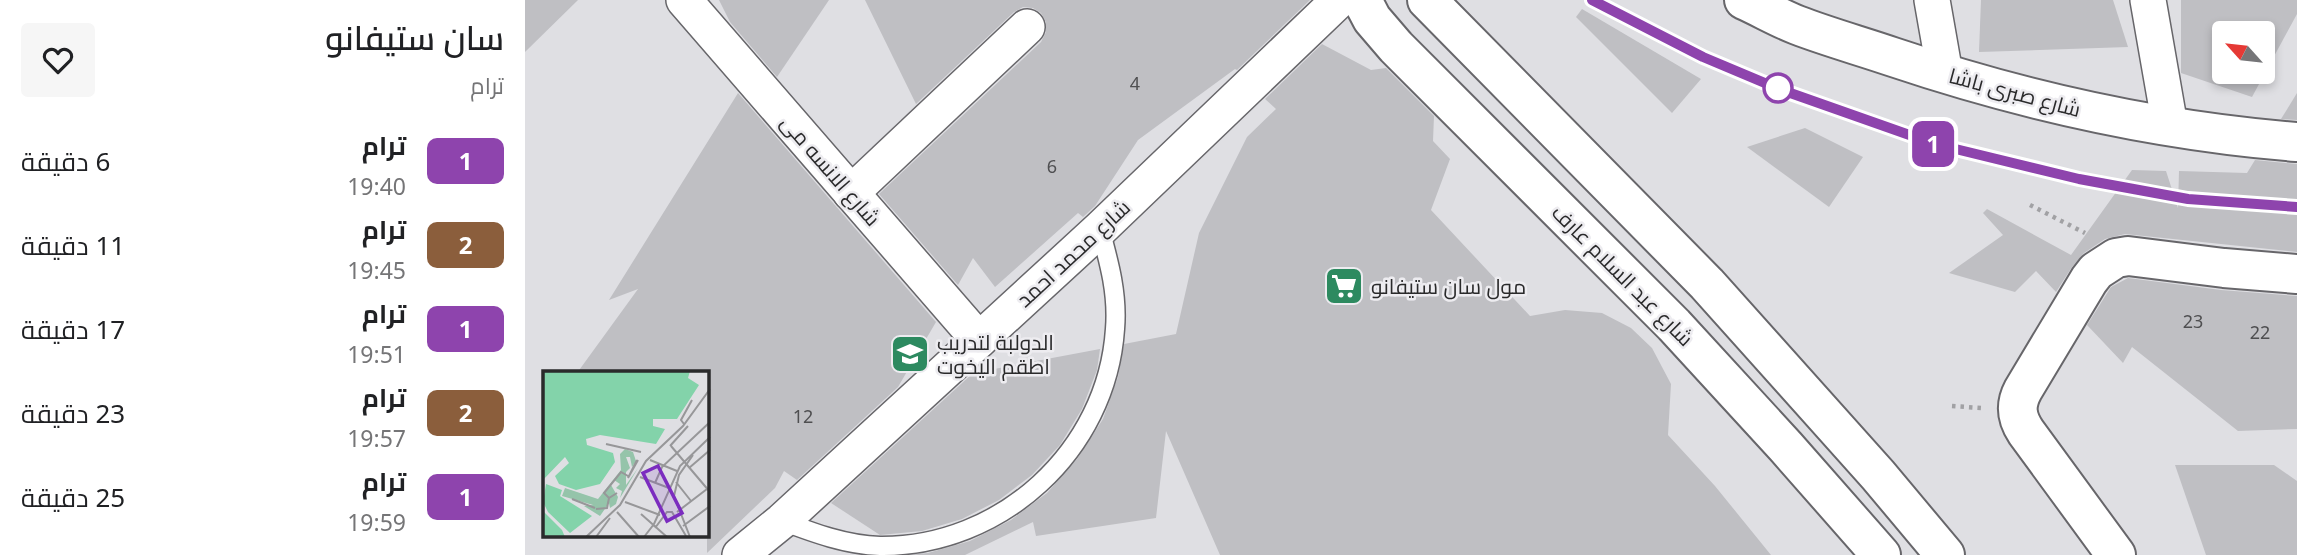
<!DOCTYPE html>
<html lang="ar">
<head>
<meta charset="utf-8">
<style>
	:root { --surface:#fff; --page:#f6f6f6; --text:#202124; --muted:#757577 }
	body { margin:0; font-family:"Noto Sans",Cairo,sans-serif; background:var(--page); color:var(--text); direction:rtl; height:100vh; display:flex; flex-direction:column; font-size:26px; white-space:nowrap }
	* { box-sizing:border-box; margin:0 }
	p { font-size:23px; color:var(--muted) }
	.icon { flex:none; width:38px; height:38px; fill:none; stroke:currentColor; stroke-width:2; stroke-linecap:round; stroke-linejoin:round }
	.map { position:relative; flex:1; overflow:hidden; direction:ltr }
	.sheet { display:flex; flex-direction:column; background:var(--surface); width:525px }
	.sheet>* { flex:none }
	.badge { padding:0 14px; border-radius:10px; font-size:24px; line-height:46px }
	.needle { width:46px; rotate:297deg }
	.tools { position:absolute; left:1687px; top:21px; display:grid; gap:14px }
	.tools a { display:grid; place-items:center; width:63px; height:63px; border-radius:7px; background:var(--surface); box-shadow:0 4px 10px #0003; font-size:35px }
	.map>.badge { position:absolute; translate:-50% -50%; box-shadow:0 0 0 4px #fff }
	.round { display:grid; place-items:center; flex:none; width:74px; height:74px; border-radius:7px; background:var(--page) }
	.head { display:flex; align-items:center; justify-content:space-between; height:119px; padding:0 21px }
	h1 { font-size:33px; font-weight:600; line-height:52px }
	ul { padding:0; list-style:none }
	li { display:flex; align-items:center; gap:21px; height:84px; padding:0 21px }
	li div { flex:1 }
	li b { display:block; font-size:26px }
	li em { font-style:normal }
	li .badge { min-width:77px; font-weight:700; text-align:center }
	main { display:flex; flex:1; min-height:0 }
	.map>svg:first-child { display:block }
</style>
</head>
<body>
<main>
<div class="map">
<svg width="1772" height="555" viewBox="0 0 1772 555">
	<rect width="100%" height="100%" fill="#dfdfe3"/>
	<g fill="#bfbfc3" fill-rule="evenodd">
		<path d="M0,0H53L0,52Z"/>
		<path d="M194,0H304L252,77L205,22Z"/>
		<path d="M340,0H785L712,70L710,69L613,140L570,206L558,217L553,213L470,287L448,258L433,285L354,194L516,42L521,32V22L516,13L508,8L498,7L489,12L391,104Z"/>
		<path d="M1456,0H1588L1603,47L1454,52Z"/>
		<path d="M1656,0H1772V14L1727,97L1656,73ZM1699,33H1738V72H1699Z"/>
		<path d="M1057,9L1176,79L1147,113L1051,17Z"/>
		<path d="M797,44L846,70L861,68L909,116L908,141L925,159L906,210L1005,316L1040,310L1077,313L1106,328L1127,348L1146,384L1143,435L1190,486L1246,555H695L641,431L631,518L511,536L508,522L440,555H383L403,553L445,541L486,520L522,493L552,459L578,419L593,377L599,344L651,334L674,233L722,137L751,109L740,99Z"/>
		<path d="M213,93L411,322L373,387L272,480L259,471L250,488L182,553V373H52L113,289L84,300Z"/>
		<path d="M1772,93V120L1756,119Z"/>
		<path d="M1280,128L1338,157L1304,207L1222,147Z"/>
		<path d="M1730,160L1772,164V252L1600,234L1580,239L1559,253L1547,267L1531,292L1511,271L1490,292L1424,273L1478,235L1458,213L1462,209L1546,255L1607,170L1641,171L1653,208L1654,171L1722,173Z"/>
		<path d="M1603,278L1696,290L1772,296V429L1713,431L1607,347L1598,363L1562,325L1586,287Z"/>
		<path d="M575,349L572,370L557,409L535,445L507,475L474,500L437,519L397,531L355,535L306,503L448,373Z"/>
		<path d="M1650,465H1749L1772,481V555H1681Z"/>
	</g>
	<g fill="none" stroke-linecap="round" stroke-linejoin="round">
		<defs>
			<path id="service" d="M257,521C289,533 321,545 355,546C476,547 582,451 590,329C593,294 584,262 575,229"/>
			<g id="minor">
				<path d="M159,0L454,340"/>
				<path d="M1407,0L1420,74"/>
				<path d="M1623,0L1645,126"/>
				<path d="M326,193L502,27"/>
				<path d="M215,555L257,521L575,229L814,0"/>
			</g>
			<g id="tertiary">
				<path d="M837,0L847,19L871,47L1149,325L1261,447L1356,555"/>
				<path d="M902,0L1182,284L1353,475L1420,555"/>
				<path d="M1219,0C1237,8 1254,18 1272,25C1303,37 1336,46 1368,57C1499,101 1634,131 1772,142"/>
				<path d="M1591,555L1501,432C1491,417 1490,405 1498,390L1564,280L1571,271L1591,258L1603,256L1699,268L1772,274"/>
			</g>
		</defs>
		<use href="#service" stroke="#67666a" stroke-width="21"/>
		<use href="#minor" stroke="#67666a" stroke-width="38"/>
		<use href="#tertiary" stroke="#67666a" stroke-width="42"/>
		<g stroke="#a1a1a4" stroke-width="4.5" stroke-dasharray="3.5 5" stroke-linecap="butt">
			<path d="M1505,205L1560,233"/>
			<path d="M1427,406L1456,408"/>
		</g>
		<use href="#service" stroke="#fff" stroke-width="18"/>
		<use href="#minor" stroke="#fff" stroke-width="35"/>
		<use href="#tertiary" stroke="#fff" stroke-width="38"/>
	</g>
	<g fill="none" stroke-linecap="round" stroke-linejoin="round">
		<defs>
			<path id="line" d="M1067,0L1178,57L1254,89L1410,144L1554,179L1663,199L1772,207"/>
		</defs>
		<use href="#line" stroke="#fff" stroke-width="16"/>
		<use href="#line" stroke="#8e44ad" stroke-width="10"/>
	</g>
	<defs>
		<symbol id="supermarket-square" viewBox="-11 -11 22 22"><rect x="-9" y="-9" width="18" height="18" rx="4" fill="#2d8a60" stroke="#edecf0"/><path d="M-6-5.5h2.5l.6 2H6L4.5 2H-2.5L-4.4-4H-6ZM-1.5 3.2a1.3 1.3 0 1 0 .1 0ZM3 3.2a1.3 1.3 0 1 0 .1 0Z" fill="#fff"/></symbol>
		<symbol id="school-square" viewBox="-11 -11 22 22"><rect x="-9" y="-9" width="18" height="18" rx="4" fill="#2d8a60" stroke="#edecf0"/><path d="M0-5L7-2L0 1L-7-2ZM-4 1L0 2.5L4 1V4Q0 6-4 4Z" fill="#fff"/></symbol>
	</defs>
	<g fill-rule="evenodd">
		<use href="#supermarket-square" x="797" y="264" width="44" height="44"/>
		<use href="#school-square" x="363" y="332" width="44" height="44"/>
	</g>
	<circle fill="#fff" stroke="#8e44ad" stroke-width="3.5" cx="1253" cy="88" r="14"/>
	<g text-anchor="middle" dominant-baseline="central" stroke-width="5" stroke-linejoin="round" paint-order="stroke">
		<g font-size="18" fill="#4f4f51">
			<text x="610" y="83">4</text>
			<text x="527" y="166">6</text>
			<text x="1668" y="321">23</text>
			<text x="1735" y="332">22</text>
			<text x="278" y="416">12</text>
		</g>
		<g font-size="21" fill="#2a2a2b" stroke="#edecf0">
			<text transform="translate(1490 92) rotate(15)">شارع صبرى باشا</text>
			<text transform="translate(306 170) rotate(49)">شارع الانسه مى</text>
			<text transform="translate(548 253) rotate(-43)">شارع محمد احمد</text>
			<text transform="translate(1098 275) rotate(45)">شارع عبد السلام عارف</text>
		</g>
		<g font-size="21" fill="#2a2a2b" stroke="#edecf0" text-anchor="start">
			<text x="846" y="286">مول سان ستيفانو</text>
			<text x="412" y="342">الدولبة لتدريب<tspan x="412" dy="24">اطقم اليخوت</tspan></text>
		</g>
	</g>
	<g transform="translate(18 371)">
		<rect width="166" height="166" fill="#dfdfe3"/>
		<path d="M82,78L90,81L93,90L89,96L87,86H83L87,97L83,101V114L95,97L77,127L79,120L73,117L77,113L71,109L68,114L75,126L73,133L67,137L66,132L57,145L41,135L50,134L19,125L22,117L55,128L78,99L77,83Z" fill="#95c4aa"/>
		<path d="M0,0H147L145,7L156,14L134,48H110V55L122,58L113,73L57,64L43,68L44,74L70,82L72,91L57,113L33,119L16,113L12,105L26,92L22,86L0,109ZM3,113L19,119L13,138L17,125L49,145L27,162L5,141L0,131ZM0,140L19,159L22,166H0Z" fill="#83d3aa"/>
		<path fill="none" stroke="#979799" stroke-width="2" d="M141,53L138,49L149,29M63,73L98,81M127,75L145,55M128,75L167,121M94,89L85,107L95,89M107,89L134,100M146,97L167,79M97,106L126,117M133,111L148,130M112,112L119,96L167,51M74,122L66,127L61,122L78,101L85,105M29,128L52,137M82,131L117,144M53,138L64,137L66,127M74,141L96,166M134,141L164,118M98,143L124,166M140,155L167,135M112,157L124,141H129L143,165M43,166L77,134L103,90L140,55L167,18M53,166L67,147M101,166L111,153L137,95L167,66M147,166L131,125L136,104L150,84"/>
		<path fill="#7b2cbf" fill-opacity="0.15" stroke="#7b2cbf" stroke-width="3.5" d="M115,95L139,142L124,150L100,102Z"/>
		<rect width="166" height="166" fill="none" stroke="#2a2a2b" stroke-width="3.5"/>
	</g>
</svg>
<div class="tools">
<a><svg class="needle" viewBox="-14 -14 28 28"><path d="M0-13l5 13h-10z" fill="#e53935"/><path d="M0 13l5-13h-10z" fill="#757577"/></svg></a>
</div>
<b class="badge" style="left:1408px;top:144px;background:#8e44ad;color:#fff">1</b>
</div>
<section class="sheet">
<div class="head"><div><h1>سان ستيفانو</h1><p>ترام</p></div><a class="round"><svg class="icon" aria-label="heart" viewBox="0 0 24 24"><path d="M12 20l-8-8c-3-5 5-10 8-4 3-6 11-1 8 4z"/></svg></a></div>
<ul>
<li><span class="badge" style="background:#8e44ad;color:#fff">1</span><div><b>ترام</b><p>19:40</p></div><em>6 دقيقة</em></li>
<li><span class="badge" style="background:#8b5e3c;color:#fff">2</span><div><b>ترام</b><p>19:45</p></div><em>11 دقيقة</em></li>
<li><span class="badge" style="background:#8e44ad;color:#fff">1</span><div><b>ترام</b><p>19:51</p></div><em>17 دقيقة</em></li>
<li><span class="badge" style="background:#8b5e3c;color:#fff">2</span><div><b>ترام</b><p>19:57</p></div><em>23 دقيقة</em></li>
<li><span class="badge" style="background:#8e44ad;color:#fff">1</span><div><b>ترام</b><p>19:59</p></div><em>25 دقيقة</em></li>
</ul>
</section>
</main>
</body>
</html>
